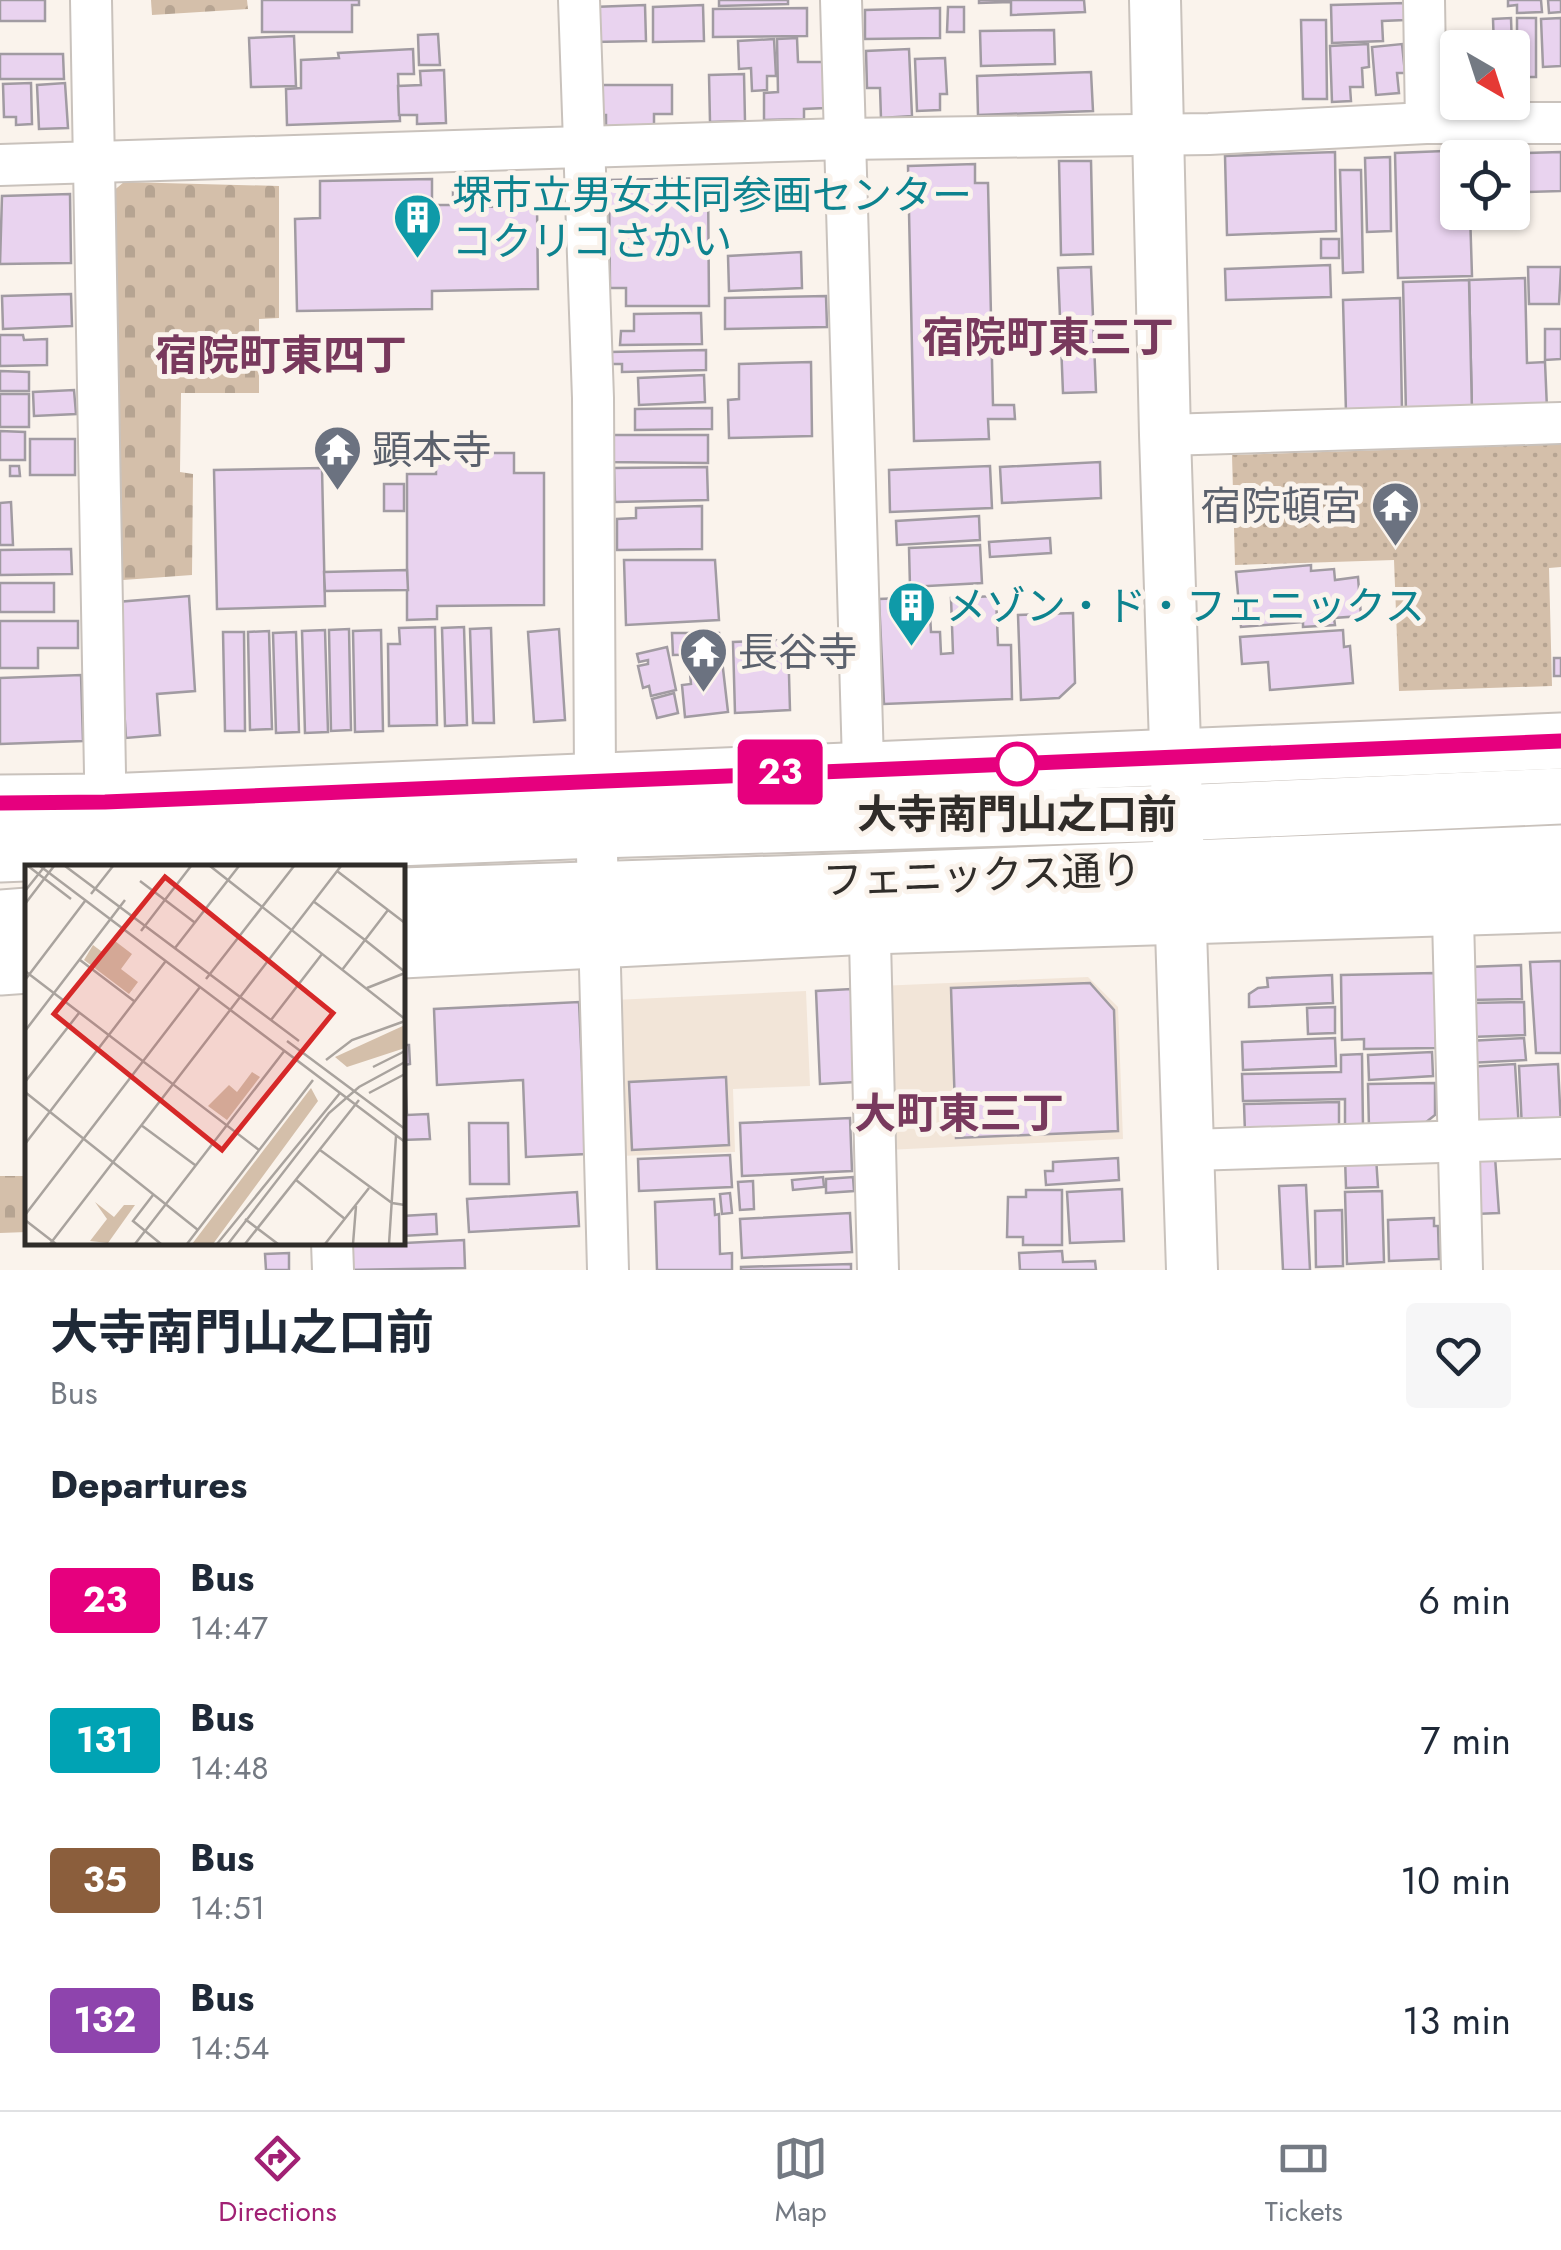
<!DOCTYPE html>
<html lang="en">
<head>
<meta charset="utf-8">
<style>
	:root { --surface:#fff; --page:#f6f6f7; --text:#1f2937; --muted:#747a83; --line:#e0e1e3; --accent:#a12174 }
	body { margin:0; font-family:Jost,"Noto Sans JP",sans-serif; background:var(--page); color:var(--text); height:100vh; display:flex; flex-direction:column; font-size:38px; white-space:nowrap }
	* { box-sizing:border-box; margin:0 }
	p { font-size:32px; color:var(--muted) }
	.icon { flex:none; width:55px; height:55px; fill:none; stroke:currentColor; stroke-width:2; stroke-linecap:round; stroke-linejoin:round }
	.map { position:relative; height:1270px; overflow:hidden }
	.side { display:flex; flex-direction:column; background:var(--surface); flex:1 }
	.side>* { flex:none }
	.badge { padding:0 20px; border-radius:8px; font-size:35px; line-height:65px }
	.needle { width:65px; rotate:141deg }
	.controls { position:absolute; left:1440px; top:30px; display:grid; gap:20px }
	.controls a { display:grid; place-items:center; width:90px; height:90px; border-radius:10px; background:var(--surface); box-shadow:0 2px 8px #0004; font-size:50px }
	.map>.badge { position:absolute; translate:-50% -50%; box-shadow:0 0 0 5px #fff }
	h2 { padding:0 50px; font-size:38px; line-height:90px }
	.round { display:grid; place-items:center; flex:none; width:105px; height:105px; border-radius:10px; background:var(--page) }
	.headline { display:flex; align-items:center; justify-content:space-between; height:170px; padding:0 50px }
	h1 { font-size:48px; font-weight:700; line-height:75px }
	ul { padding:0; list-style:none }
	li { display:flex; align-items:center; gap:30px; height:140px; padding:0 50px }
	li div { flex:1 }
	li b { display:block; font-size:38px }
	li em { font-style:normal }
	li .badge { min-width:110px; font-weight:700; text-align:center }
	.tab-bar { display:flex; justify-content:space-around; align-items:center; height:140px; border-top:2px solid var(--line); background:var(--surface); font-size:28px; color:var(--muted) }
	.tab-bar a { display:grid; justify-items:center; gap:5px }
	.tab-bar .current { color:var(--accent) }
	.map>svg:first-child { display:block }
</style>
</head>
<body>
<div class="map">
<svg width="1561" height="1270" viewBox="0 0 1561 1270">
	<defs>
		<pattern id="cemetery-stones" width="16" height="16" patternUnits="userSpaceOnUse" patternTransform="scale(2.5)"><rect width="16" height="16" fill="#d4bfaa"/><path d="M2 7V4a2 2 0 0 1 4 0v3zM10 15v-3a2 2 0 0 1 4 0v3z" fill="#b6a492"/></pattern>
		<pattern id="park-dots" width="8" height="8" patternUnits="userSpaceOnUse" patternTransform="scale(2.5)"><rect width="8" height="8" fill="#d4bfaa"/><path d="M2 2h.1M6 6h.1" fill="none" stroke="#b6a492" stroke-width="1.8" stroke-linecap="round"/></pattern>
	</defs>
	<rect width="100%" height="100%" fill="#faf3ec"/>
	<g fill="#f2e5d8">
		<path d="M1088,977L1118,1007L1123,1139L886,1150L879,986Z"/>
		<path d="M806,991L810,1086L733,1089L735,1152L619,1156L614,1000Z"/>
	</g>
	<g fill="url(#cemetery-stones)">
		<path d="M151,0H247L248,9L152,15Z"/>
		<path d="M124,182L279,186V318L259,319V393H181L180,472L193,474L192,575L123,580L112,192Z"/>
		<path d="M0,1176H27V1232L0,1233Z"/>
	</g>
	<path fill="url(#park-dots)" d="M1561,444V567L1549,568L1552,686L1399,691L1394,560L1235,565L1232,455Z"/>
	<g fill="#e9d3ef" stroke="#a19ba2" stroke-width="2.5">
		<rect x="0" y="0" width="45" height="21"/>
		<path d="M262,0H359V5H352V32H262Z"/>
		<path d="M719,0H788V4L719,6Z"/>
		<path d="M979,0H1084L1085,12L1011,15V2L979,3Z"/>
		<path d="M1508,0H1541L1542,12L1517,13V5L1508,6Z"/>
		<path d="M1548,0H1561V12L1549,13Z"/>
		<path d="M1405,3V20L1382,21L1383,41L1332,43L1331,5Z"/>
		<path d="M645,5L646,41L593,42V7Z"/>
		<path d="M703,5L704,41L653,42V7Z"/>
		<path d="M948,7H964V32H947Z"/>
		<path d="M807,8V36L713,37V9Z"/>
		<path d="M940,8V38L865,39V10Z"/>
		<path d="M1511,18L1512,48H1494L1493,19Z"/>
		<rect x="1517" y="18" width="19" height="59"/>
		<path d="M1561,18V66L1543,67L1541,19Z"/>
		<path d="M1301,20H1326L1327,99H1303Z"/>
		<path d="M1054,30L1055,64L981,66L980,31Z"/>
		<path d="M438,34L440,65H419L418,35Z"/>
		<path d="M294,36L296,86L251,87L249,38Z"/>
		<path d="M797,38L798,62H824L825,108L804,109V119L764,120V93L778,92L777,39Z"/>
		<path d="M774,39L776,76H767V90L752,91L751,68L739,69L738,41Z"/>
		<path d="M1368,44L1369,67L1362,68L1363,87H1350L1351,101L1332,102L1330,46Z"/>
		<path d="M1402,44L1405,73H1397L1399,93L1376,95L1372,47Z"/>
		<path d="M413,49L414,74H398L400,121L287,125L286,89L301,88V60L339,58L338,53Z"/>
		<path d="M909,49L912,116L881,118L880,88H867L866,51Z"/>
		<path d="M0,54H63L64,79H0Z"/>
		<path d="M945,58L947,94H940V110L917,111L915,59Z"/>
		<path d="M444,70L446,123L417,124V115H399L398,86L421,85L420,71Z"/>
		<path d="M1091,72L1093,111L978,115L977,76Z"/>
		<path d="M744,74L745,121L710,122L709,75Z"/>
		<path d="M31,83L32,124L16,125V117H4L3,84Z"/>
		<path d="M65,83L68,128L39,129L37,85Z"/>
		<path d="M595,85H672V114H654V127H606V115H595Z"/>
		<path d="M1469,150V158H1458V212H1470L1472,276L1398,278L1395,153Z"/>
		<path d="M1335,152L1336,231L1227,235L1225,156Z"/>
		<path d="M1561,152V191L1528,192L1527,153Z"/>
		<path d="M1390,157L1391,231L1367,232L1365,158Z"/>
		<path d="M1059,161H1091L1093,254L1061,255Z"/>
		<path d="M975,164V183H988L993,405H1014L1015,419H988L989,439L914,441L908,166Z"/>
		<path d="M1340,170H1361L1363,272L1343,273Z"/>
		<path d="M708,178L709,306H626V288H610L609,180Z"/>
		<path d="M432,179V205H453V189H466L467,207L537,206L538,289L432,291V309L297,311L295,219L320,218V181Z"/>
		<path d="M70,194L71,263L0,264L2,196Z"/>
		<rect x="1321" y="239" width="18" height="19"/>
		<path d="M801,252L802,288L729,291L728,256Z"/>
		<path d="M1330,265L1331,297L1226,300L1225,269Z"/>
		<path d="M1091,267L1096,392L1063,393L1058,268Z"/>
		<path d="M1528,267H1561L1559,304H1529Z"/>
		<path d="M1525,278L1527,363L1545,362L1547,409L1472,412L1469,280Z"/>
		<path d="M1469,280L1472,412L1406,413L1403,282Z"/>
		<path d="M71,294L72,326L3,329L2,296Z"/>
		<path d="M826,296L827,327L725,329V298Z"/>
		<path d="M1400,298L1402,412L1346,413L1343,300Z"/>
		<path d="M701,313L702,344L620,345L621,331H634V314Z"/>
		<path d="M1545,329H1561V359L1545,360Z"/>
		<path d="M0,335H23L24,340L47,339V365L0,366Z"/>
		<path d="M706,350V370L622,372V364H610L609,352Z"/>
		<path d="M811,362L812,436L729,438L728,400L739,399V364Z"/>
		<path d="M0,371L29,372V391H0Z"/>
		<path d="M704,375L705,402L639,405L638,378Z"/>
		<path d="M74,390L76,414L34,416L33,392Z"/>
		<rect x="0" y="394" width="29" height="33"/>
		<path d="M712,408V429L635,430V409Z"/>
		<path d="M0,431L25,432V460H0Z"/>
		<path d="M604,435H708V463L604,462Z"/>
		<rect x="30" y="439" width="45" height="36"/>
		<path d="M436,453H514V473H544V605L437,606V619L407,620V474H436Z"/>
		<path d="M1100,462L1101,498L1002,503L1000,467Z"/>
		<path d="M10,466H19L20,476H10Z"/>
		<path d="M990,466L992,508L890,512L889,470Z"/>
		<path d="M707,467L708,500L615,502L614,468Z"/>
		<path d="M322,468L325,606L217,609L214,470Z"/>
		<rect x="384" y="484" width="20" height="27"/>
		<path d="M11,502L13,545H0V503Z"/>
		<path d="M702,506V549L617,550V519L636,518V508Z"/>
		<path d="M979,516L980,540L897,545L896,521Z"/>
		<path d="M1050,538L1051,553L990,557L989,542Z"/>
		<path d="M980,545L982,583L910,587L909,548Z"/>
		<path d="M71,549L72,574L0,575V550Z"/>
		<path d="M624,560H715L719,620L626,625Z"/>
		<path d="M1311,565V571L1334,569L1335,580L1358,577L1361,616L1334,618L1335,625L1303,627V622L1241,627L1236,572Z"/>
		<path d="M407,570L408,590L325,591L324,572Z"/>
		<rect x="0" y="583" width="54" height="29"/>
		<path d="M189,596L195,691L157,694L160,735L126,738L117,602Z"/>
		<path d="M996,596L998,645H1011L1012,699L884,704L879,599L929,597L931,632H940L941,654L953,653L951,598Z"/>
		<path d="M1073,613L1075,683L1059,698L1021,700L1018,615Z"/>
		<path d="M0,621H78V648H38V668H0Z"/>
		<path d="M435,627L437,725L389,726L388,644H400L399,628Z"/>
		<path d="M464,627L467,725L445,726L442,628Z"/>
		<path d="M491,628L494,723H473L470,629Z"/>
		<path d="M349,629L351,730L331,731L329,630Z"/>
		<path d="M559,629L565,720L534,722L528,632Z"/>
		<path d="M325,630L328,732L305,733L302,631Z"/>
		<path d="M381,630L383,731L355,732L353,631Z"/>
		<path d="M1343,630L1344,647L1350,646L1353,683L1270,690L1268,662L1242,664L1240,637Z"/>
		<path d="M269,631L272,729L250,730L248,632Z"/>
		<path d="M223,632H244L245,731H225Z"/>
		<path d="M296,632L299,732L276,733L273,633Z"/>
		<path d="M672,633H719V654L673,655Z"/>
		<path d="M788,640L790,710L735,713L733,642Z"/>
		<path d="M667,647L676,690L651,696L649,686L643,688L638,666L648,664V660L639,662L637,654Z"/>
		<rect x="1554" y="658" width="7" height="18"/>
		<path d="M722,660L728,712L685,717L682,685L691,684L689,663Z"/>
		<path d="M81,675L83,741L0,744V678Z"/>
		<path d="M674,693L678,713L657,718L652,699Z"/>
		<path d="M1561,961V1053H1536L1530,962Z"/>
		<path d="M1521,965L1522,999L1469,1000L1468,967Z"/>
		<path d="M1435,973L1436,1048L1364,1049V1039L1342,1040L1341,975Z"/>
		<path d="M1332,975L1333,1003L1249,1007V994L1258,988L1268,987L1267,978Z"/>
		<path d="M1090,983L1114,1010L1118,1131L956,1138L951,988Z"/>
		<path d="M851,989L855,1082L820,1084L816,991Z"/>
		<path d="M579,1002L586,1154L526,1157L523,1080L437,1085L434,1009Z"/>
		<path d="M1524,1002L1525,1035L1471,1037L1470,1003Z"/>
		<path d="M1335,1007V1033L1308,1034L1307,1008Z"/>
		<path d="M402,1014L404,1045H409L410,1064L405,1065L407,1115L428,1114L430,1139L402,1140Z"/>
		<path d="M1335,1038L1336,1066L1243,1070L1242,1042Z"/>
		<path d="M1524,1038L1526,1060L1469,1063L1468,1041Z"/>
		<path d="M1432,1052L1433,1076L1369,1080L1368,1055Z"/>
		<path d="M1362,1054L1363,1128H1345V1099L1243,1101L1242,1074L1341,1072V1055Z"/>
		<path d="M1515,1064L1519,1130L1470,1122L1467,1067Z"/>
		<path d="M1558,1064L1561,1127L1522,1129L1519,1066Z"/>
		<path d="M726,1077L729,1145L632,1150L629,1082Z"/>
		<path d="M1435,1083V1115L1420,1127L1369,1128L1368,1084Z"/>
		<path d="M1339,1102V1131L1245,1133L1244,1104Z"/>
		<path d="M850,1118L852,1171L742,1176L740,1123Z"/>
		<path d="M469,1123H508L509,1184H470Z"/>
		<path d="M730,1155L732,1187L639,1191L638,1159Z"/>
		<path d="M1376,1157L1378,1187L1346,1188L1345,1158Z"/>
		<path d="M1495,1157L1499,1213L1475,1214L1471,1158Z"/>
		<path d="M1118,1158L1119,1180L1046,1185L1045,1171H1053V1162Z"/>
		<path d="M823,1177L824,1187L793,1190L792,1180Z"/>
		<path d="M853,1177L854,1191L826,1193V1179Z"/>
		<path d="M753,1181L754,1209L740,1210L738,1182Z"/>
		<path d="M1306,1185L1310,1270H1283L1279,1186Z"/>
		<path d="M1122,1189L1124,1241L1070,1243L1067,1192Z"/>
		<path d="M1026,1190H1062V1245H1023V1237H1007L1008,1197H1026Z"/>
		<path d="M1382,1191L1384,1262L1347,1264L1345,1192Z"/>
		<path d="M577,1192L579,1226L469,1232L467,1199Z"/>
		<path d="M730,1193L732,1213L722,1214L720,1194Z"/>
		<path d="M714,1199L715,1215L719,1214L720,1254L732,1253V1270H657L655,1202Z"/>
		<path d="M1342,1210L1343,1266L1316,1267L1315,1211Z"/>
		<path d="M850,1213L852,1252L742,1258L740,1219Z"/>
		<path d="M436,1214L437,1234L402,1236V1216Z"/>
		<path d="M1434,1218V1226H1438L1439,1259L1389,1261L1388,1220Z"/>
		<path d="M464,1240L465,1268L346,1270L345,1246Z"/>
		<path d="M115,1242H238L115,1245Z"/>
		<path d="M1062,1251L1063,1262L1095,1261L1096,1270H1020L1019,1253Z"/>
		<path d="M289,1253V1270H266L265,1254Z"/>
		<path d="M851,1264V1270H741V1267Z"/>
	</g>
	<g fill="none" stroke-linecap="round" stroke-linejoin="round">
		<defs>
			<g id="minor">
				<path d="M91,0L106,829"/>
				<path d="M579,0L593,398L595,779L608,1270"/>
				<path d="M841,0L864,798"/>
				<path d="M1424,0L1426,123"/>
				<path d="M0,165L844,139L1209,134L1426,123H1561"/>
				<path d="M1165,435L1561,423"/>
				<path d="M1452,879L1462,1270"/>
				<path d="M869,899L878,1270"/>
				<path d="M1191,1150L1561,1138"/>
				<path d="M332,1242L333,1270"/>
			</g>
			<path id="tertiary" d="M1155,0L1165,435L1192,1270"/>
			<g id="trunk">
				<path d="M0,803L105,802L1561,741"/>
				<path d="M0,854L597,830L1177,813L1561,796"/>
				<path d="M402,896L869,881L1561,853"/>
				<path d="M0,918L28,916"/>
				<path d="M402,950L870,926L1561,904"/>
				<path d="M0,967L28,965"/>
			</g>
		</defs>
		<use href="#minor" stroke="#c9c2bc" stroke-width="44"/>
		<use href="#tertiary" stroke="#c9c2bc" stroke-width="54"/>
		<use href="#trunk" stroke="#c9c2bc" stroke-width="59"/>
		<use href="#minor" stroke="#fff" stroke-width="40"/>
		<use href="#tertiary" stroke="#fff" stroke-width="50"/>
		<use href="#trunk" stroke="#fff" stroke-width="55"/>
	</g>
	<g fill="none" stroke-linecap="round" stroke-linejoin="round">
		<defs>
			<path id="line" d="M0,803L105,802L1561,741"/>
		</defs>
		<use href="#line" stroke="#fff" stroke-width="22"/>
		<use href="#line" stroke="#e6007e" stroke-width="15"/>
	</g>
	<defs>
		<symbol id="building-pin" viewBox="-11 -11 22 30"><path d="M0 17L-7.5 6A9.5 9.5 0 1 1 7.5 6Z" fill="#0f9aa8" stroke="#faf3ec"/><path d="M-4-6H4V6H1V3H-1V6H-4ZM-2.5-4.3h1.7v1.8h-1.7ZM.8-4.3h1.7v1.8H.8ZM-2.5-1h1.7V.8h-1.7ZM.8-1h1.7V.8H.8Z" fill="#fff"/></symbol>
		<symbol id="temple-pin" viewBox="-11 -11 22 30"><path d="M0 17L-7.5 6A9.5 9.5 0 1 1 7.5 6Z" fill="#6b7280" stroke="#faf3ec"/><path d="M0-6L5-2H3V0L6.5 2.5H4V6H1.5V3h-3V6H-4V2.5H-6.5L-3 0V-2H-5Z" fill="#fff"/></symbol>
	</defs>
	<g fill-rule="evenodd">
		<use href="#building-pin" x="390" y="190" width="55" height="75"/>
		<use href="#temple-pin" x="310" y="422" width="55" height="75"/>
		<use href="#temple-pin" x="1368" y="478" width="55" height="75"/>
		<use href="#building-pin" x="884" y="578" width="55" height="75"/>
		<use href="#temple-pin" x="676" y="624" width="55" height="75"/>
	</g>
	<circle fill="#fff" stroke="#e6007e" stroke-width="5" cx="1017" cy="764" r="20"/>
	<g text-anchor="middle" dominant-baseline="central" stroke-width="10" stroke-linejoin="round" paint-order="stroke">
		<g font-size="40" fill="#0d838f" stroke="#faf3ec" text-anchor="start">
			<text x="452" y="195">堺市立男女共同参画センター<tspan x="452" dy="46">コクリコさかい</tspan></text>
			<text x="946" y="606">メゾン・ド・フェニックス</text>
		</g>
		<g font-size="40" fill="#5b616d" stroke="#faf3ec" text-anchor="start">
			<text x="372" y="450">顕本寺</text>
			<text x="1361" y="506" text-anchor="end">宿院頓宮</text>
			<text x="738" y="652">長谷寺</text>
		</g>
		<g font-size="40" font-weight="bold" fill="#2f2c29" stroke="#faf3ec">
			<text x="1017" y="814">大寺南門山之口前</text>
		</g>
		<g font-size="40" fill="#2f2c29" stroke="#faf3ec">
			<text transform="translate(982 875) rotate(-2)">フェニックス通り</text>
		</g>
		<g font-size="42" font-weight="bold" fill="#78395d" stroke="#faf3ec">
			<text x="1048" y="337">宿院町東三丁</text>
			<text x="281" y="355">宿院町東四丁</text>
			<text x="959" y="1113">大町東三丁</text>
		</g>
	</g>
	<g transform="translate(25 865)">
		<rect width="380" height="380" fill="#faf3ec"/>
		<path d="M227,207L235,212L202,255L183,241L204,220L212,227ZM70,337L89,352L99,340H110L83,378L65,376L82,354Z" fill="#d4bfaa"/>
		<path d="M90,76L107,89L96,104L113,117L104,129L59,95L68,80L80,89ZM380,160V183L322,202L310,192ZM286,223L293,236L188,379H167Z" fill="#d4bfaa"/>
		<path fill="none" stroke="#a9a39e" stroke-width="2.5" d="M3,1L46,34M15,1L380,277M40,1L274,176M185,1L380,154M312,6L363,45M115,16L169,57M0,26L20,1M66,29L88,1M288,36L340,75L317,105M0,39L29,1M380,58L363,45L340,75L380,107M116,66L166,1M150,83L214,1M55,95L109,136M0,106L234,285M181,114L269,1M0,115L60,36M342,123L380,108M246,155L297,89M0,166L100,35M262,176L380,264M301,195L327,175L380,156M348,202L380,186M0,217L54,148M0,227L173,365M344,228L380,209M116,260L170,300M0,279L140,97M295,285L367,338L380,340M271,315L320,354M128,330L108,356L136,379M0,350L175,122M220,354L253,379M0,355L31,379M25,379L316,1M110,379L260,185M162,379L288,215M192,379L315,228M203,379L304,248L334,222L380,197M220,379L334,235M300,379L344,323M328,379L331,341M364,379L371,271"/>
		<path fill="#d62828" fill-opacity="0.15" stroke="#d62828" stroke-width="5" d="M140,12L308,148L197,285L29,149Z"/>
		<rect width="380" height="380" fill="none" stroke="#2f2c29" stroke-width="5"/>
	</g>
</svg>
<div class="controls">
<a><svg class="needle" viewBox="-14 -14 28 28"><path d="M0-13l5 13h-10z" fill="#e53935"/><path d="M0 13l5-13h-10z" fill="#747a83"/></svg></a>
<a><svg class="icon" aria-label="locate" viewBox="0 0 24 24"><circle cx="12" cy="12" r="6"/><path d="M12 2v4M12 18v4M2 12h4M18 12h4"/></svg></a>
</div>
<b class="badge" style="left:780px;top:772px;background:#e6007e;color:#fff">23</b>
</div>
<section class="side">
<div class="headline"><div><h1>大寺南門山之口前</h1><p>Bus</p></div><a class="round"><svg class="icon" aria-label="heart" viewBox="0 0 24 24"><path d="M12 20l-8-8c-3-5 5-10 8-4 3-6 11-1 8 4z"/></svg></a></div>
<h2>Departures</h2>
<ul>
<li><span class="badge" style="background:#e6007e;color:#fff">23</span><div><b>Bus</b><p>14:47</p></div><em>6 min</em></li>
<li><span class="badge" style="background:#00a3b4;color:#fff">131</span><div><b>Bus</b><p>14:48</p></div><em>7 min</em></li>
<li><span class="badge" style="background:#8b5e3c;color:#fff">35</span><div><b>Bus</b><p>14:51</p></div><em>10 min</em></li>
<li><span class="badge" style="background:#8e44ad;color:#fff">132</span><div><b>Bus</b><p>14:54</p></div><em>13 min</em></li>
</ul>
</section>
<nav class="tab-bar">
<a class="current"><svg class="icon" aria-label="directions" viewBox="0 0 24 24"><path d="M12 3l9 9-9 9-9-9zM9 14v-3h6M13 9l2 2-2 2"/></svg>Directions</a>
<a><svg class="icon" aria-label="map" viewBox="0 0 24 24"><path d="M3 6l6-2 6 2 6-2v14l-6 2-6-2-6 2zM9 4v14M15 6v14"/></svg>Map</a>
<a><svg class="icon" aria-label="tickets" viewBox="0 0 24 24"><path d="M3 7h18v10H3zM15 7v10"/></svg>Tickets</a>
</nav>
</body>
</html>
